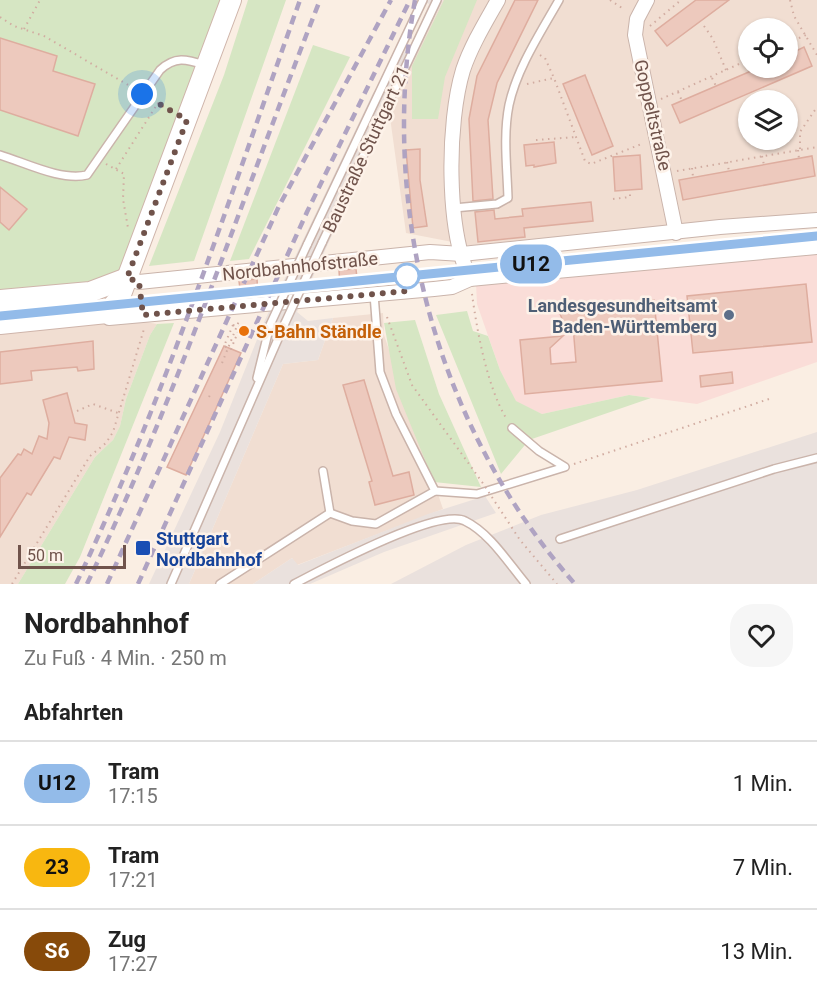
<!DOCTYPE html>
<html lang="de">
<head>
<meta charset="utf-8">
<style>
	:root { --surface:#fff; --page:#f6f6f6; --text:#222; --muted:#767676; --line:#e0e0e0 }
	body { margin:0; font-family:Roboto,sans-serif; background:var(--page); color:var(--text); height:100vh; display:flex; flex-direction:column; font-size:22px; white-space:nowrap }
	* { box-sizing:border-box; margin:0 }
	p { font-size:20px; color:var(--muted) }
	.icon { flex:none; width:33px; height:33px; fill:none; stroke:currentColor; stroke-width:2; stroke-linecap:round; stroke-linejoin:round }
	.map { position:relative; height:584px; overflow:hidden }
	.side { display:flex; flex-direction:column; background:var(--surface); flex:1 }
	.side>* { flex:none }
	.badge { padding:0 12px; border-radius:20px; font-size:21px; line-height:39px }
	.controls { position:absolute; left:738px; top:18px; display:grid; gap:12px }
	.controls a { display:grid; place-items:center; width:60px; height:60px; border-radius:50%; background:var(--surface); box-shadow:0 2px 4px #0004; font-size:30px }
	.scale { position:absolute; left:18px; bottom:15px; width:108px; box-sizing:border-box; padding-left:6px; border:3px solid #70534b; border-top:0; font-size:16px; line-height:21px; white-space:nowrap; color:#70534b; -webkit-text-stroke:4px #fdf2e9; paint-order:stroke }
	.you { position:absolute; width:30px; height:30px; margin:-15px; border:4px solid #fff; border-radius:50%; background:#1a73e8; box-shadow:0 0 0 9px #1a73e833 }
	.map>.badge { position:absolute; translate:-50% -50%; box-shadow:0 0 0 3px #fff }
	h2 { padding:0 24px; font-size:22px; line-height:54px }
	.round { display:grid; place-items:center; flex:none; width:63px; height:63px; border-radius:24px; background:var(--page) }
	.overview { display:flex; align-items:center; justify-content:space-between; height:102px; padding:0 24px }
	h1 { font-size:28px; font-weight:700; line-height:45px }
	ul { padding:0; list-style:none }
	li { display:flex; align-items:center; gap:18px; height:84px; padding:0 24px; border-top:2px solid var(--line) }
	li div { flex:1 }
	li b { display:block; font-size:22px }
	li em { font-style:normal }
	li .badge { min-width:66px; font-weight:700; text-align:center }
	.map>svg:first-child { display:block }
</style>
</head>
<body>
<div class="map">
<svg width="817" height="584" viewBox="0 0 817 584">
	<rect width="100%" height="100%" fill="#faeee3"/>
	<g fill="#f1ded2" fill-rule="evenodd">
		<path d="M443,0H817V214L473,246L406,233L389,110ZM748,28H788V68H748ZM748,100H788V140H748Z"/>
		<path d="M383,313L384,335L443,509L297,565L292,558L253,584H189L283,364L318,360L333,318Z"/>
		<path d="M111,316L157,324L150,335L126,399L120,426L113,440L95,457L18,584H0V327Z"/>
	</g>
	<path fill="#faddd8" d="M817,249V362L697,404L629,395L542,414L516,402L500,370L477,304L476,283Z"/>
	<g fill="#eae1dd">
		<path d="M421,0H443L389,110L297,312L308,321L333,318L318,360L283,364L189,584H149L220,432L264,322L373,93L414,40L429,4Z"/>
		<path d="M817,432V584H391L466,545L541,515L637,490Z"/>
		<path d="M485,496L496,513L384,552L310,584H253L292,558L298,565L428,514Z"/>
	</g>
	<g fill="#d6e6c3">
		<path d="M0,0H231L127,278L0,290Z"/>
		<path d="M248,0H286L194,261L149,266L224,75Z"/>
		<path d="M444,0H477L445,77L438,119H412V66Z"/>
		<path d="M313,45L350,57L249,259L230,261Z"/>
		<path d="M467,311L473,331L488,336L500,370L516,401L542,414L629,395L651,398L529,440L501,474L436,315Z"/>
		<path d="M415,320L439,394L481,487L434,482L396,389L384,323Z"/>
		<path d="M174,323L80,557L65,584H18L95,457L113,440L120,426L126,399L150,335L157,324Z"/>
	</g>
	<g fill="#edc9bd" stroke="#dead9f" stroke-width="1.5">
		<path d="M515,0H538L497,83L488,120L493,199L473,201L469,119L477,76Z"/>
		<path d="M696,0H729L667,46L655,31Z"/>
		<path d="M0,38L57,56L53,71L95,84L78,136L0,110Z"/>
		<path d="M804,47L812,66L680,123L672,105L758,68H788V55Z"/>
		<path d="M585,75L613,146L592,155L563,84Z"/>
		<path d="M554,142L556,163L534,167V165L526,166L524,145Z"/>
		<path d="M420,149V180L427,226L413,228L406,150Z"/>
		<path d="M640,155L642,189L615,191L613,157Z"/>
		<path d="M812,156L815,176L683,200L679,180Z"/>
		<path d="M0,187L27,209L9,230L0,222Z"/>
		<path d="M591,202L593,221L524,228L525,237L478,242L475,212L494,210L495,219L523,216L522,209Z"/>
		<path d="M356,269L358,287L340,288L339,270Z"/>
		<path d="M257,279L258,296L241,297L239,281Z"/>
		<path d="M806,284L812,342L693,353L687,296Z"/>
		<path d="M654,300L662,381L525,394L520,340L563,336L550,348L551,364L576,362L573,326L567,331L558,309Z"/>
		<path d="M93,341L94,369L78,371L77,367L31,371L32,380L0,384V352Z"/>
		<path d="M224,346L241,353L186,475L167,467Z"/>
		<path d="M732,372L733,383L701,387L700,376Z"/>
		<path d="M364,380L393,476L409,472L414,495L375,505L369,482L372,481L343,385Z"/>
		<path d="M67,393L75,423L87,425L85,440L69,437L60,459L54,457L31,495L27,493L0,537V478L18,454L21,455L24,449L32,454L39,436L47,439L49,423L43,400Z"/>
	</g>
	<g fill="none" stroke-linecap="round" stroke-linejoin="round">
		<defs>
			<g id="lane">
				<path d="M0,155C26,163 61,181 87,175L160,70C175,56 186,59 205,65"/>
				<path d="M454,208L497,204L508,198C507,167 503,135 509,105C517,68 541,32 559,0"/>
				<path d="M322,243L437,0"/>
				<path d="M307,245L423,0"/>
				<path d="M257,378L270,325"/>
				<path d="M323,471L330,513"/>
				<path d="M435,491L477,494L565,467L539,451L512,428"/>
				<path d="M560,539L774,469L817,458"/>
				<path d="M171,584L285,323"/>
				<path d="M220,584L330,513L352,521L376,524L435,491L396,414L380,372L374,294"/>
				<path d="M294,584C323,569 439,507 465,521C490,533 509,564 526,584"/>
			</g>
			<g id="street">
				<path d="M647,0L637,19L635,35L676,233"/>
				<path d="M127,278L139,282L430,252L462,254L720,227L817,220"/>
				<path d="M470,279C446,229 447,123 463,70C471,46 485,23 498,0"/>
				<path d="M109,318L434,289L452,287L470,279L817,247"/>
			</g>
			<g id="secondary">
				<path d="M0,300L90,292L127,278"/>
				<path d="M0,324L107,313L120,297L231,0"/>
			</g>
		</defs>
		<use href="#lane" stroke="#cab4ab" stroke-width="10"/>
		<use href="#street" stroke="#cab4ab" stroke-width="16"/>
		<use href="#secondary" stroke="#cfb5ab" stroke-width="22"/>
		<g stroke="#d1aca1" stroke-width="2" stroke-dasharray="1.5 4.5" stroke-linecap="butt">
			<path d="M610,0L625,10"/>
			<path d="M790,0L794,16L817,55"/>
			<path d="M0,17L14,26L44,36L135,89"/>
			<path d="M650,26L681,0"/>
			<path d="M704,26L713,39L726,70"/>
			<path d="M24,29L40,0"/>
			<path d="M788,43L806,35"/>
			<path d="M540,55L545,58L554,78"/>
			<path d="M745,63L749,71"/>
			<path d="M712,78L716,86"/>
			<path d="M527,84L554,78L585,161L591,164L644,143"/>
			<path d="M678,92L682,101"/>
			<path d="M661,99L748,60"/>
			<path d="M152,100L171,111"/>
			<path d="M536,140L576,137"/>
			<path d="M800,149V132L817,107"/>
			<path d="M798,150L799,159"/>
			<path d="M762,156L764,165"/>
			<path d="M727,162L729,171"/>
			<path d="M106,164L124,174L123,199L128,228"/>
			<path d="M692,168L693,177"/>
			<path d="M116,169L158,103"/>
			<path d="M677,171L817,147"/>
			<path d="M613,199L630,197V193"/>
			<path d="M472,294C477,331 487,386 506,418"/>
			<path d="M387,317L412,385L482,482"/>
			<path d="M233,325L240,327L231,349L224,346Z"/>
			<path d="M222,363L239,321"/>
			<path d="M209,397L211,393"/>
			<path d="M77,411L93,404L118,413"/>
			<path d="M574,464L769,399"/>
			<path d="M12,584L90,456L106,443L113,432L144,329"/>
		</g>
		<use href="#lane" stroke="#fff" stroke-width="7"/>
		<use href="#street" stroke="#fff" stroke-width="14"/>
		<use href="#secondary" stroke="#fff" stroke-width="20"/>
		<path stroke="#afa3c2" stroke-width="1.5" d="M0,316L817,236"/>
		<g stroke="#afa3c2" stroke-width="4.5" stroke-dasharray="9 6" stroke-linecap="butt">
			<path d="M415,0C378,207 435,426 575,584"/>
			<path d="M76,584C166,396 230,196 300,0"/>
			<path d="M87,584C178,395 243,195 320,0"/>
			<path d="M107,584L279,206L391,0"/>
			<path d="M138,584L307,212L410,0"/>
		</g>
		<defs>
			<g id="lane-bridge">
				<path d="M285,323L322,243"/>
				<path d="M270,325L307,245"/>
			</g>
		</defs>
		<use href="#lane-bridge" stroke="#cab4ab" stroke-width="10" stroke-linecap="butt"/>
		<path stroke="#d1aca1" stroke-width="2" stroke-dasharray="1.5 4.5" stroke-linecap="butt" d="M482,482L520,540L557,584"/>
		<use href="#lane-bridge" stroke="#fff" stroke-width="7"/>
	</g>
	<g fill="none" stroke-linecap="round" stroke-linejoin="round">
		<defs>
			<path id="line" d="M0,316L817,236"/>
		</defs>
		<use href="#line" stroke="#fff" stroke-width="14"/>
		<use href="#line" stroke="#93bbe9" stroke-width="9"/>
		<path stroke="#70534b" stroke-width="6" stroke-dasharray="0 10.8" d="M142,94L187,120L127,278L139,282L143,315L408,291L407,276"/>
	</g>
	<circle fill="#fff" stroke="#93bbe9" stroke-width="3" cx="407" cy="276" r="12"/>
	<circle fill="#5c6f8a" stroke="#fdf2e9" stroke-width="2" cx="729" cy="315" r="6"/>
	<circle fill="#e8710a" stroke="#fdf2e9" stroke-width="2" cx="244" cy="331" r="6"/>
	<rect fill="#1a4fb4" stroke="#fdf2e9" stroke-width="2" x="135" y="540" width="16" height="16" rx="3"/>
	<g text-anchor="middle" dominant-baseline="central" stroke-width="5" stroke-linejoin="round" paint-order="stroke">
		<g font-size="18" fill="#70534b" stroke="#fdf2e9">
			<text transform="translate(653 115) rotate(77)">Goppeltstraße</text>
			<text transform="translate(366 149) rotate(-65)">Baustraße Stuttgart 21</text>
			<text transform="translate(300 266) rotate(-6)">Nordbahnhofstraße</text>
		</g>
		<g font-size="18" font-weight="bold" fill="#4e5e75" stroke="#fdf2e9" text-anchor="end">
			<text x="717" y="305">Landesgesundheitsamt<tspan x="717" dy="21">Baden-Württemberg</tspan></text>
		</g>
		<g font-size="18" font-weight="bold" fill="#c56008" stroke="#fdf2e9" text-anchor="start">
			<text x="256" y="331">S-Bahn Ständle</text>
		</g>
		<g font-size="18" font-weight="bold" fill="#164399" stroke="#fdf2e9" text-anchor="start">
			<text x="156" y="538">Stuttgart<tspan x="156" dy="21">Nordbahnhof</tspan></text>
		</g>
	</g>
</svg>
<div class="controls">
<a><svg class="icon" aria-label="locate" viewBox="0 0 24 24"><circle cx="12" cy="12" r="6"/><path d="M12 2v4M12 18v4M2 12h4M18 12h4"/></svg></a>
<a><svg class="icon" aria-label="layers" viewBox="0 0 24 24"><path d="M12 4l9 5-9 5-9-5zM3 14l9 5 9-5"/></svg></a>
</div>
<div class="scale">50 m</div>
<div class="you" style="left:142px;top:94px"></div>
<b class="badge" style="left:531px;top:264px;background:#93bbe9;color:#111">U12</b>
</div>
<section class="side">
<div class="overview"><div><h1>Nordbahnhof</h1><p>Zu Fuß · 4 Min. · 250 m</p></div><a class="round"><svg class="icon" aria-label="heart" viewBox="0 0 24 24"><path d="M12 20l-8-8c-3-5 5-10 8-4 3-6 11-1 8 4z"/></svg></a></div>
<h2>Abfahrten</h2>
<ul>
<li><span class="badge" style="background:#93bbe9;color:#111">U12</span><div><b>Tram</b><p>17:15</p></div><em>1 Min.</em></li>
<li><span class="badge" style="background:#f8b710;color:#111">23</span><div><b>Tram</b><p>17:21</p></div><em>7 Min.</em></li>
<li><span class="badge" style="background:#874a0a;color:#fff">S6</span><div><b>Zug</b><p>17:27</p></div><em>13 Min.</em></li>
</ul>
</section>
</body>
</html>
